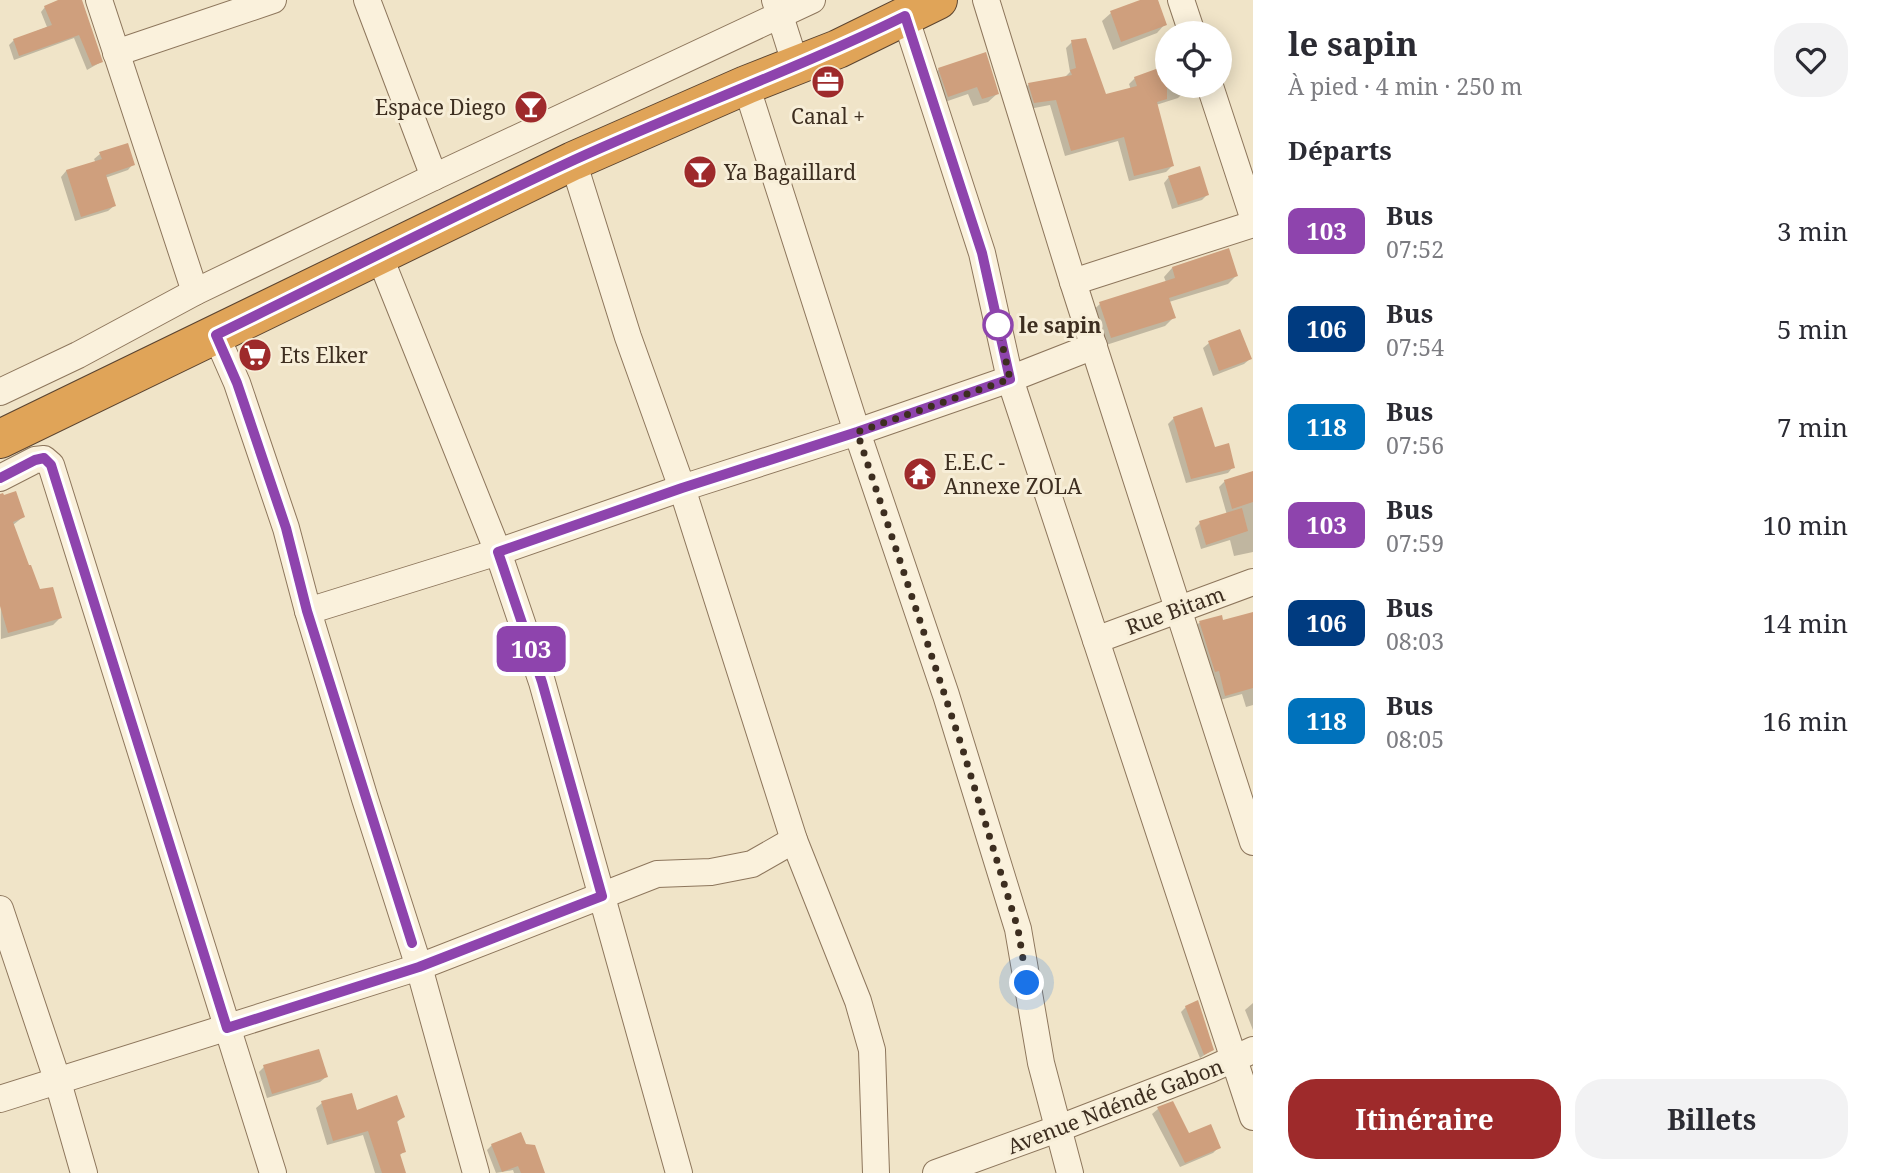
<!DOCTYPE html>
<html lang="fr">
<head>
<meta charset="utf-8">
<style>
	:root { --surface:#fff; --page:#f2f2f3; --text:#2b2b33; --muted:#7c7c81; --accent:#9e2a2b }
	body { margin:0; font-family:"Noto Serif",serif; background:var(--page); color:var(--text); height:100vh; display:flex; flex-direction:column; font-size:26px; white-space:nowrap }
	* { box-sizing:border-box; margin:0 }
	p { font-size:23px; color:var(--muted) }
	.icon { flex:none; width:38px; height:38px; fill:none; stroke:currentColor; stroke-width:2; stroke-linecap:round; stroke-linejoin:round }
	.map { position:relative; flex:1; overflow:hidden }
	.drawer { display:flex; flex-direction:column; background:var(--surface); width:630px }
	.drawer>* { flex:none }
	.badge { padding:0 14px; border-radius:10px; font-size:24px; line-height:46px }
	.controls { position:absolute; left:1155px; top:21px; display:grid; gap:14px }
	.controls a { display:grid; place-items:center; width:77px; height:77px; border-radius:50%; background:var(--surface); box-shadow:0 4px 18px #0003; font-size:35px }
	.you { position:absolute; width:35px; height:35px; margin:-18px; border:5px solid #fff; border-radius:50%; background:#1a73e8; box-shadow:0 0 0 10px #1a73e833 }
	.map>.badge { position:absolute; translate:-50% -50%; box-shadow:0 0 0 4px #fff }
	h2 { padding:0 35px; font-size:26px; line-height:63px }
	.round { display:grid; place-items:center; flex:none; width:74px; height:74px; border-radius:28px; background:var(--page) }
	.head { display:flex; align-items:center; justify-content:space-between; height:119px; padding:0 35px }
	h1 { font-size:33px; font-weight:700; line-height:52px }
	.cta { display:flex; gap:14px; margin-top:auto; padding:14px 35px }
	.cta a { flex:1; height:80px; border-radius:28px; background:var(--accent); color:#fff; font-size:28px; font-weight:700; line-height:80px; text-align:center }
	.cta a+a { background:var(--page); color:var(--text) }
	ul { padding:0; list-style:none }
	li { display:flex; align-items:center; gap:21px; height:98px; padding:0 35px }
	li div { flex:1 }
	li b { display:block; font-size:26px }
	li em { font-style:normal }
	li .badge { min-width:77px; font-weight:700; text-align:center }
	main { display:flex; flex:1; min-height:0 }
	.map>svg:first-child { display:block }
</style>
</head>
<body>
<main>
<div class="map">
<svg width="1253" height="1173" viewBox="0 0 1253 1173">
	<rect width="100%" height="100%" fill="#f0e4c8"/>
	<g fill="#0003">
		<path d="M65,0H80L101,62L87,70L74,38L14,60L9,45L14,40L47,27L41,12L45,7Z"/>
		<path d="M1145,0H1156L1165,24L1157,33L1113,50L1102,21L1111,13Z"/>
		<path d="M1072,42L1105,96L1131,90L1129,84L1135,78L1167,67V86H1182L1184,92L1178,98L1156,105L1172,166L1166,172L1129,181L1118,141L1065,156L1050,105L1029,109L1023,90L1029,84L1065,77L1070,72L1066,48Z"/>
		<path d="M939,69L997,94L988,102L973,106L968,94L939,104L931,78Z"/>
		<path d="M127,145L133,164L128,170L105,178L114,206L108,211L75,221L61,177L66,171L96,163L94,159L100,154Z"/>
		<path d="M1169,177L1207,195L1202,200L1172,209L1164,183Z"/>
		<path d="M1172,268L1236,276L1228,284L1169,302L1174,317L1165,326L1103,346L1091,312L1100,304L1166,282L1164,277Z"/>
		<path d="M1209,343L1250,359L1244,364L1213,376L1203,348Z"/>
		<path d="M1174,418L1214,449L1233,467L1228,473L1186,483L1168,424Z"/>
		<path d="M1253,473V552L1234,556L1230,540L1201,549L1195,528L1200,523L1227,515L1219,487L1225,481Z"/>
		<path d="M0,498L23,517L13,525L28,567L39,591L60,618L53,625L1,639Z"/>
		<path d="M1253,613V705L1246,707L1242,694L1220,700L1214,675L1210,677L1194,628L1199,623L1221,617L1222,622Z"/>
		<path d="M1253,1003V1030L1245,1010Z"/>
		<path d="M1186,1007L1212,1050L1200,1058L1181,1012Z"/>
		<path d="M264,1067L326,1077L320,1082L267,1098L259,1072Z"/>
		<path d="M322,1103L356,1113L403,1117L396,1123L404,1151L399,1156L405,1173H375L363,1135L327,1145L316,1108Z"/>
		<path d="M1172,1103L1189,1135L1219,1147L1213,1153L1180,1167L1152,1114L1158,1109Z"/>
		<path d="M492,1145L543,1173H514L513,1170L496,1173L487,1150Z"/>
	</g>
	<g fill="#cf9f7d">
		<path d="M58,0H82L103,62L92,66L79,35L19,56L13,39L52,25L44,6Z"/>
		<path d="M1140,0H1158L1167,25L1121,42L1110,11Z"/>
		<path d="M1086,38L1106,94L1137,86L1134,77L1167,65V99L1157,102L1174,166L1134,176L1124,137L1071,151L1056,100L1034,103L1028,83L1072,75L1070,70L1076,68L1071,40Z"/>
		<path d="M986,52L999,94L982,99L977,87L948,97L938,68Z"/>
		<path d="M128,143L135,165L106,175L116,206L81,217L66,170L102,159L99,152Z"/>
		<path d="M1200,166L1209,195L1178,205L1168,176Z"/>
		<path d="M1229,248L1238,276L1169,298L1176,318L1111,338L1099,302L1175,278L1172,267Z"/>
		<path d="M1240,329L1252,359L1219,371L1208,341Z"/>
		<path d="M1202,407L1215,447L1229,443L1235,468L1191,479L1173,417Z"/>
		<path d="M1253,471V502L1232,509L1224,480Z"/>
		<path d="M16,491L25,517L13,522L29,565H31L40,589L53,587L62,618L8,633L0,606V494L3,493L4,495Z"/>
		<path d="M1242,508L1248,531L1206,545L1199,521Z"/>
		<path d="M1253,612V688L1225,696L1219,671L1215,672L1199,621L1222,615L1223,620Z"/>
		<path d="M1198,1000L1214,1050L1204,1055L1185,1006Z"/>
		<path d="M319,1049L328,1077L272,1094L263,1065Z"/>
		<path d="M352,1093L357,1110L397,1095L405,1117L397,1121L406,1152L400,1154L406,1173H382L368,1131L333,1141L321,1101Z"/>
		<path d="M1173,1101L1189,1133L1211,1124L1221,1148L1185,1163L1157,1107Z"/>
		<path d="M521,1132L526,1144L535,1145L545,1173H521L518,1166L502,1172L491,1144Z"/>
	</g>
	<g fill="none" stroke-linecap="round" stroke-linejoin="round">
		<defs>
			<g id="minor">
				<path d="M99,0L195,292"/>
				<path d="M367,0L434,177"/>
				<path d="M775,0L796,66"/>
				<path d="M986,0L1073,282L1253,842"/>
				<path d="M1181,0L1192,33"/>
				<path d="M905,16L982,253L1010,379L1253,1117"/>
				<path d="M116,53L273,0"/>
				<path d="M746,85L857,432L946,695L1018,929L1041,1063L1070,1173"/>
				<path d="M1210,86L1253,217"/>
				<path d="M573,161L628,337L682,488L794,840L858,1001L872,1050L876,1173"/>
				<path d="M379,255L498,552L542,682L679,1173"/>
				<path d="M1073,282L1253,224"/>
				<path d="M216,335L237,383L286,528L308,611L365,799L419,967L476,1173"/>
				<path d="M0,392L78,355L195,292L434,177L812,0"/>
				<path d="M0,478L35,460L44,459L51,465L273,1173"/>
				<path d="M308,611L498,552L682,488L857,432L1010,379L1094,346"/>
				<path d="M1096,640L1253,582"/>
				<path d="M0,909L58,1082L84,1173"/>
				<path d="M0,1099L419,967L657,874L711,872L752,864L794,840"/>
				<path d="M936,1173L1057,1129L1209,1070L1253,1050"/>
			</g>
			<path id="highway" d="M0,439L573,161L746,85L838,49L938,0"/>
		</defs>
		<use href="#minor" stroke="#8d765c" stroke-width="28"/>
		<use href="#highway" stroke="#5b4430" stroke-width="40"/>
		<use href="#minor" stroke="#faf1dc" stroke-width="26"/>
		<use href="#highway" stroke="#e0a458" stroke-width="38"/>
	</g>
	<g fill="none" stroke-linecap="round" stroke-linejoin="round">
		<defs>
			<path id="line" d="M0,478L35,460L44,458L51,465L227,1028L419,967L602,896L542,682L498,552L682,488L857,432L1010,379L982,253L905,16C797,69 683,110 574,160C453,216 335,277 216,335L237,383L286,528L307,611L412,943"/>
		</defs>
		<use href="#line" stroke="#fff" stroke-width="16"/>
		<use href="#line" stroke="#8e44ad" stroke-width="10"/>
		<path stroke="#3d2e20" stroke-width="7" stroke-dasharray="0 12.6" d="M998,325L1010,379L857,432L962,747L1018,929L1027,983"/>
	</g>
	<defs>
		<symbol id="office-disc" viewBox="-11 -11 22 22"><circle r="9.5" fill="#9e2a2b" stroke="#f7eed8"/><path d="M-6-3h4V-5.5h4V-3h4V5H-6ZM-1-4.5V-3h2v-1.5ZM-6 0V1H6V0Z" fill="#fff"/></symbol>
		<symbol id="bar-disc" viewBox="-11 -11 22 22"><circle r="9.5" fill="#9e2a2b" stroke="#f7eed8"/><path d="M-6-5H6L.8 .8V4.5H3.5V6h-7V4.5H-.8V.8Z" fill="#fff"/></symbol>
		<symbol id="supermarket-disc" viewBox="-11 -11 22 22"><circle r="9.5" fill="#9e2a2b" stroke="#f7eed8"/><path d="M-6-5.5h2.5l.6 2H6L4.5 2H-2.5L-4.4-4H-6ZM-1.5 3.2a1.3 1.3 0 1 0 .1 0ZM3 3.2a1.3 1.3 0 1 0 .1 0Z" fill="#fff"/></symbol>
		<symbol id="temple-disc" viewBox="-11 -11 22 22"><circle r="9.5" fill="#9e2a2b" stroke="#f7eed8"/><path d="M0-6L5-2H3V0L6.5 2.5H4V6H1.5V3h-3V6H-4V2.5H-6.5L-3 0V-2H-5Z" fill="#fff"/></symbol>
	</defs>
	<g fill-rule="evenodd">
		<use href="#office-disc" x="809" y="63" width="38" height="38"/>
		<use href="#bar-disc" x="512" y="88" width="38" height="38"/>
		<use href="#bar-disc" x="681" y="153" width="38" height="38"/>
		<use href="#supermarket-disc" x="236" y="336" width="38" height="38"/>
		<use href="#temple-disc" x="901" y="455" width="38" height="38"/>
	</g>
	<circle fill="#fff" stroke="#8e44ad" stroke-width="3.5" cx="998" cy="325" r="14"/>
	<g text-anchor="middle" dominant-baseline="central" stroke-width="6" stroke-linejoin="round" paint-order="stroke">
		<g font-size="21" fill="#3d2e20" stroke="#f7eed8" text-anchor="start">
			<text x="506" y="107" text-anchor="end">Espace Diego</text>
			<text x="828" y="116" text-anchor="middle">Canal +</text>
			<text x="724" y="172">Ya Bagaillard</text>
			<text x="280" y="355">Ets Elker</text>
			<text x="944" y="462">E.E.C -<tspan x="944" dy="24">Annexe ZOLA</tspan></text>
		</g>
		<g font-size="21" font-weight="bold" fill="#3d2e20" stroke="#f7eed8" text-anchor="start">
			<text x="1019" y="325">le sapin</text>
		</g>
		<g font-size="21" fill="#3d2e20" stroke="#f7eed8">
			<text transform="translate(1175 610) rotate(-20)">Rue Bitam</text>
			<text transform="translate(1115 1106) rotate(-21)">Avenue Ndéndé Gabon</text>
		</g>
	</g>
</svg>
<div class="controls">
<a><svg class="icon" aria-label="locate" viewBox="0 0 24 24"><circle cx="12" cy="12" r="6"/><path d="M12 2v4M12 18v4M2 12h4M18 12h4"/></svg></a>
</div>
<div class="you" style="left:1027px;top:983px"></div>
<b class="badge" style="left:531px;top:649px;background:#8e44ad;color:#fff">103</b>
</div>
<section class="drawer">
<div class="head"><div><h1>le sapin</h1><p>À pied · 4 min · 250 m</p></div><a class="round"><svg class="icon" aria-label="heart" viewBox="0 0 24 24"><path d="M12 20l-8-8c-3-5 5-10 8-4 3-6 11-1 8 4z"/></svg></a></div>
<h2>Départs</h2>
<ul>
<li><span class="badge" style="background:#8e44ad;color:#fff">103</span><div><b>Bus</b><p>07:52</p></div><em>3 min</em></li>
<li><span class="badge" style="background:#003b80;color:#fff">106</span><div><b>Bus</b><p>07:54</p></div><em>5 min</em></li>
<li><span class="badge" style="background:#0072bc;color:#fff">118</span><div><b>Bus</b><p>07:56</p></div><em>7 min</em></li>
<li><span class="badge" style="background:#8e44ad;color:#fff">103</span><div><b>Bus</b><p>07:59</p></div><em>10 min</em></li>
<li><span class="badge" style="background:#003b80;color:#fff">106</span><div><b>Bus</b><p>08:03</p></div><em>14 min</em></li>
<li><span class="badge" style="background:#0072bc;color:#fff">118</span><div><b>Bus</b><p>08:05</p></div><em>16 min</em></li>
</ul>
<div class="cta"><a>Itinéraire</a><a>Billets</a></div>
</section>
</main>
</body>
</html>
